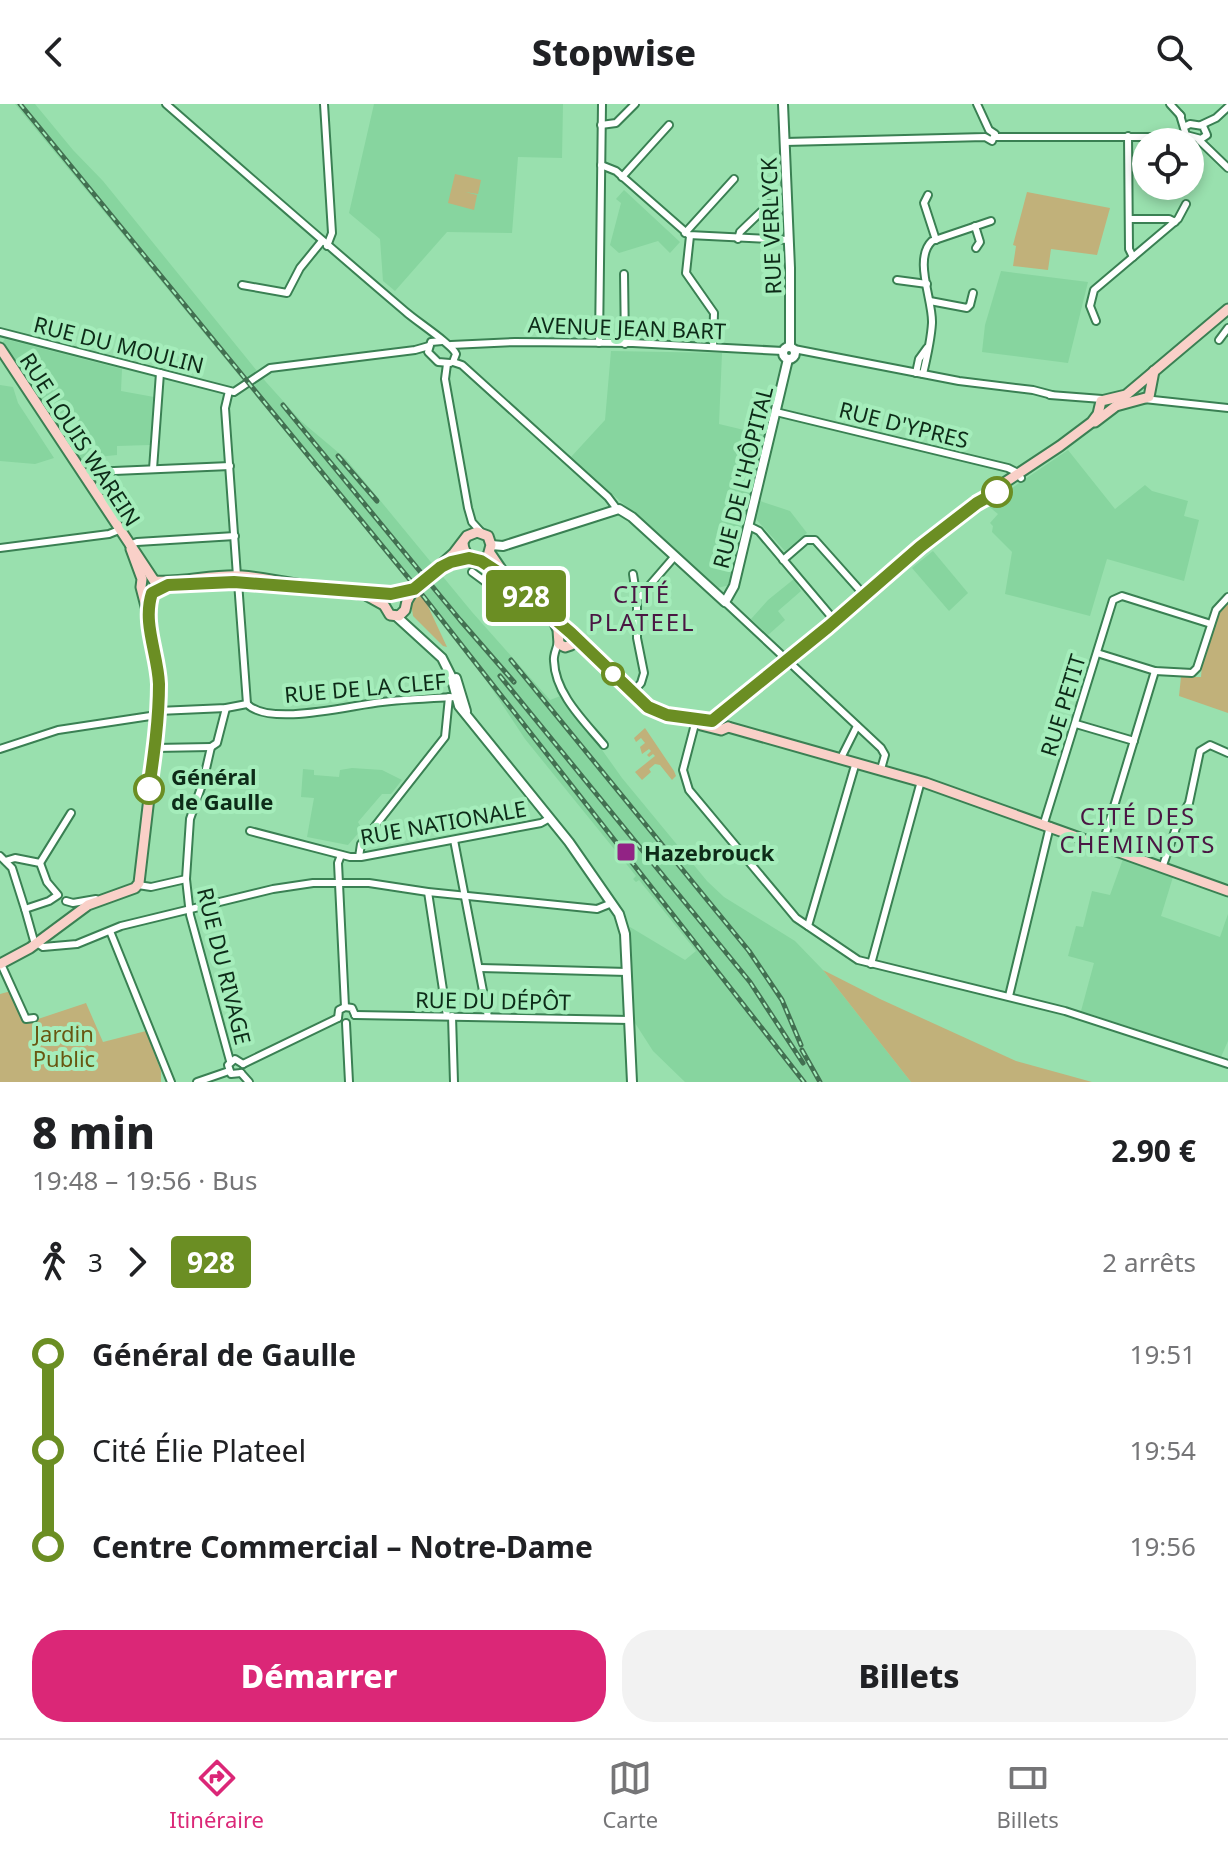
<!DOCTYPE html>
<html lang="fr">
<head>
<meta charset="utf-8">
<style>
	:root { --surface:#fff; --page:#f2f2f2; --text:#202124; --muted:#757577; --line:#e0e0e0; --accent:#db2777 }
	body { margin:0; font-family:"Noto Sans",sans-serif; background:var(--page); color:var(--text); height:100vh; display:flex; flex-direction:column; font-size:30px; white-space:nowrap }
	* { box-sizing:border-box; margin:0 }
	p { font-size:26px; color:var(--muted) }
	.icon { flex:none; width:44px; height:44px; fill:none; stroke:currentColor; stroke-width:2; stroke-linecap:round; stroke-linejoin:round }
	.map { position:relative; height:978px; overflow:hidden }
	.side { display:flex; flex-direction:column; background:var(--surface); flex:1 }
	.side>* { flex:none }
	.badge { padding:0 16px; border-radius:6px; font-size:28px; line-height:52px }
	.controls { position:absolute; left:1132px; top:24px; display:grid; gap:16px }
	.controls a { display:grid; place-items:center; width:72px; height:72px; border-radius:50%; background:var(--surface); box-shadow:0 4px 12px #0003; font-size:40px }
	.map>.badge { position:absolute; translate:-50% -50%; box-shadow:0 0 0 4px #fff }
	.legs { display:flex; align-items:center; gap:12px; height:88px; padding:0 32px; font-size:26px }
	.legs p { margin-inline-start:auto }
	.headline { display:flex; align-items:center; justify-content:space-between; height:136px; padding:0 32px }
	h1 { font-size:44px; font-weight:800; line-height:60px }
	.action { display:flex; gap:16px; margin-top:auto; padding:16px 32px }
	.action a { flex:1; height:92px; border-radius:32px; background:var(--accent); color:#fff; font-size:32px; font-weight:800; line-height:92px; text-align:center }
	.action a+a { background:var(--page); color:var(--text) }
	ul { padding:0 32px; list-style:none }
	li { display:flex; align-items:center; gap:28px; height:96px; font-size:30px }
	li i { display:grid; place-items:center; width:12px; height:100%; margin:0 10px; background:currentColor }
	li i::after { content:''; width:20px; height:20px; margin:-10px; border:6px solid; border-radius:50%; background:var(--surface) }
	li p { margin-inline-start:auto }
	li:first-child i { background:linear-gradient(#0000 50%,currentColor 0) }
	li:last-child i { background:linear-gradient(currentColor 50%,#0000 0) }
	header { display:flex; justify-content:space-between; align-items:center; height:104px; padding:0 32px; background:var(--surface); font-size:36px; font-weight:800 }
	.menu { display:flex; justify-content:space-around; align-items:center; height:112px; border-top:2px solid var(--line); background:var(--surface); font-size:22px; color:var(--muted) }
	.menu a { display:grid; justify-items:center; gap:4px }
	.menu .selected { color:var(--accent) }
	.map>svg:first-child { display:block }
</style>
</head>
<body>
<header><svg class="icon" aria-label="back" viewBox="0 0 24 24"><path d="M15 5l-7 7 7 7"/></svg>Stopwise<svg class="icon" aria-label="search" viewBox="0 0 24 24"><circle cx="10" cy="10" r="6"/><path d="M15 15l6 6"/></svg></header>
<div class="map">
<svg width="1228" height="978" viewBox="0 0 1228 978">
	<rect width="100%" height="100%" fill="#99e0ae"/>
	<g fill="#87d59f">
		<path d="M15,0H35L73,46L103,77L266,278L302,318L346,355L472,508L550,596L563,591L622,674L707,777L724,793L795,837L823,866L911,978H685L653,947L635,919L630,823L685,856L696,847L639,776L636,778L633,775L636,772L525,635L480,567L420,491Z"/>
		<path d="M374,0H563L562,54L518,53L512,129L447,128L395,187L383,177L380,135L349,109Z"/>
		<path d="M624,86L680,138L670,149L658,137L619,149L610,141L621,99L616,95Z"/>
		<path d="M1001,167L1088,178L1068,259L982,248L985,221Z"/>
		<path d="M5,235L122,265L121,287L154,293L150,341L117,342V351L97,353V350H93L81,358L2,239Z"/>
		<path d="M611,247L722,249L719,320L765,331L730,481L717,484L571,353L605,316Z"/>
		<path d="M0,281L13,283L18,299L54,354L35,360L0,357Z"/>
		<path d="M1068,346L1115,405L1145,381L1152,387L1188,397L1184,412L1199,416L1184,477L1107,455L1090,512L1005,490L1012,448L992,428L993,422L990,419L998,410L987,401Z"/>
		<path d="M760,397L790,407L807,429L785,447L755,414Z"/>
		<path d="M933,447L968,489L949,507L912,464Z"/>
		<path d="M794,475L801,487L778,507L785,516L768,531L751,515L768,496Z"/>
		<path d="M352,664L382,666L402,676L391,690H382L358,718L362,725L348,741L307,733L314,694L301,693L303,665L314,666V671L339,673L340,666Z"/>
		<path d="M1123,755L1173,773L1161,812L1220,833L1228,810V937L1221,953L1081,907L1094,859L1068,852L1076,822L1083,823L1092,787L1110,791Z"/>
	</g>
	<g fill="#c1b17a">
		<path d="M455,70L481,76L478,90L465,88L477,91L474,106L448,99Z"/>
		<path d="M1027,88L1110,104L1097,151L1051,145L1048,166L1013,162L1016,142L1013,141Z"/>
		<path d="M420,491L427,500L447,543L443,542L413,512L411,498Z"/>
		<path d="M1228,498V609L1179,592L1181,573H1201L1202,561L1221,503Z"/>
		<path d="M645,624L674,667L676,672L672,676L660,661L655,660L649,665L651,668L642,676L635,668L655,652L653,650L649,653L647,651L651,647L649,645L642,650L640,643L645,639L641,634L636,638L634,634Z"/>
		<path d="M823,866L880,895L1016,957L1092,978H911Z"/>
		<path d="M11,887L26,919L86,899L103,938L146,927L161,967V978H0V890Z"/>
	</g>
	<g fill="none" stroke-linecap="round" stroke-linejoin="round">
		<defs>
			<g id="minor">
				<path d="M166,0C246,70 325,139 406,208C416,217 453,241 456,250L453,258"/>
				<path d="M324,0L332,129L327,142"/>
				<path d="M1170,0L1181,12"/>
				<path d="M1180,11L1186,31L1201,35L1207,31L1203,22L1190,20L1184,23"/>
				<path d="M601,21L616,19L635,0"/>
				<path d="M1201,21L1216,14L1228,3"/>
				<path d="M1128,32L1129,145L1133,153"/>
				<path d="M996,33H1189"/>
				<path d="M1199,36L1228,64"/>
				<path d="M785,38L985,33L992,37L995,30L989,26L977,0"/>
				<path d="M601,61L616,67L689,131L789,136"/>
				<path d="M622,73L669,21"/>
				<path d="M928,91L924,99L936,136"/>
				<path d="M1129,115H1169L1175,118"/>
				<path d="M975,122L980,138L976,144"/>
				<path d="M685,129L734,75"/>
				<path d="M690,132L686,169L714,209L713,243"/>
				<path d="M738,135L740,128L769,100"/>
				<path d="M624,170L625,240"/>
				<path d="M897,176L927,180"/>
				<path d="M242,181L287,189L300,164L322,137"/>
				<path d="M930,197L967,204L970,201L973,189"/>
				<path d="M1096,217L1090,202L1094,186L1178,115L1186,100"/>
				<path d="M0,228L234,288L270,264L415,246L429,242"/>
				<path d="M1219,236L1228,224"/>
				<path d="M442,237L431,238L428,248L438,258L450,259"/>
				<path d="M599,239L602,0"/>
				<path d="M451,241L515,238L633,239L783,247"/>
				<path d="M794,245L959,277L1033,286L1052,291"/>
				<path d="M453,258L462,261L608,393L617,405"/>
				<path d="M447,260L445,275L468,404L472,418L482,429"/>
				<path d="M916,269L919,255L927,244"/>
				<path d="M923,270C927,253 931,236 932,219C933,196 913,155 932,137L991,117"/>
				<path d="M229,287L225,304L237,472"/>
				<path d="M1050,291L1102,295"/>
				<path d="M1144,295L1228,304"/>
				<path d="M776,308L1008,364L1016,368L1021,374"/>
				<path d="M153,365L160,269"/>
				<path d="M83,371L91,368L230,362"/>
				<path d="M749,422L759,427L835,517"/>
				<path d="M129,441L137,438L235,432"/>
				<path d="M0,444L109,430L119,426"/>
				<path d="M783,456L806,436H815L865,492"/>
				<path d="M472,468L514,499H521L527,492"/>
				<path d="M633,470L637,496"/>
				<path d="M238,478L247,600"/>
				<path d="M725,498L881,644L885,651L881,665"/>
				<path d="M558,538C557,544 553,551 554,557C555,590 585,618 604,641"/>
				<path d="M1097,549L1155,567L1192,569L1197,564L1216,506L1228,493"/>
				<path d="M633,588L641,579L644,569L637,534V496L675,452"/>
				<path d="M158,607L226,604L247,600C270,623 351,601 382,598C407,595 432,594 457,593"/>
				<path d="M695,620L683,666L689,686L796,814L858,856L1065,907L1228,960"/>
				<path d="M1076,620L1134,637"/>
				<path d="M211,643L203,678L190,715L186,775L190,811L230,957"/>
				<path d="M211,643L217,639L226,604"/>
				<path d="M155,644L211,643"/>
				<path d="M0,645L58,626L157,611"/>
				<path d="M841,654L857,622"/>
				<path d="M1044,719L1113,496L1122,492L1211,520"/>
				<path d="M250,727L350,753H361L541,719L550,714"/>
				<path d="M454,736L488,913"/>
				<path d="M1102,742L1155,567"/>
				<path d="M341,751L338,759L345,903"/>
				<path d="M0,752L12,764L25,805L49,797L58,791L47,778L40,759L15,754L5,757"/>
				<path d="M359,753L361,740L445,633L449,593"/>
				<path d="M40,759L71,709"/>
				<path d="M1162,764L1177,721L1189,699L1200,647L1210,641L1228,649"/>
				<path d="M138,781L151,783L186,775"/>
				<path d="M428,788L447,912"/>
				<path d="M66,797L73,799L96,795"/>
				<path d="M25,805L34,837L43,843L77,840L121,822L273,785L313,779H369L428,788L597,805L612,799"/>
				<path d="M808,822L856,658"/>
				<path d="M110,827L171,978"/>
				<path d="M1,860L26,915L34,914"/>
				<path d="M871,860L921,677"/>
				<path d="M480,864L627,868"/>
				<path d="M1009,892L1050,722"/>
				<path d="M355,911L630,916"/>
				<path d="M452,912L454,978"/>
				<path d="M338,914L339,906L345,903L352,904L355,911"/>
				<path d="M346,919L349,978"/>
				<path d="M243,960L338,914"/>
				<path d="M241,969L231,970L228,961L235,955L243,960"/>
				<path d="M241,969L249,978"/>
				<path d="M197,978L229,967"/>
			</g>
			<g id="tertiary">
				<path d="M783,0L790,164V243"/>
				<circle cx="789" cy="249" r="6"/>
				<path d="M491,441L503,442L619,405L632,413L725,498L734,482L788,255"/>
				<path d="M396,512L442,554L451,572L459,602L569,738L619,810L625,830L632,978"/>
				<path d="M456,574L466,607"/>
			</g>
			<g id="secondary">
				<path d="M0,244L155,478L156,485"/>
				<path d="M1095,318L1116,302L1149,293L1154,267"/>
				<path d="M463,439C464,458 484,458 498,467"/>
				<path d="M490,449L507,474L571,529L646,601L664,610L709,617L715,616"/>
				<path d="M155,477C184,479 213,470 242,472C292,475 367,502 414,485"/>
				<path d="M366,491L384,501L390,511L399,512L405,506L407,497L414,485L454,449L467,432L477,428L488,432L491,441L488,452L478,457"/>
				<path d="M554,517L558,526L559,540L565,543L571,541"/>
				<path d="M715,616L835,517L920,443L992,387L1060,342L1092,318L1098,310L1101,297L1126,291L1228,205"/>
				<path d="M701,621L721,626L728,623"/>
				<path d="M728,623L926,679L1228,787"/>
				<path d="M0,860L30,844L88,801L135,784L139,779L156,634L159,579L148,510L141,483L142,475L131,445"/>
			</g>
		</defs>
		<use href="#minor" stroke="#3a8053" stroke-width="10"/>
		<use href="#tertiary" stroke="#3a8053" stroke-width="12"/>
		<use href="#secondary" stroke="#3a8053" stroke-width="13"/>
		<use href="#minor" stroke="#fff" stroke-width="6"/>
		<use href="#tertiary" stroke="#fff" stroke-width="8"/>
		<use href="#secondary" stroke="#f9d0c8" stroke-width="9"/>
		<defs>
			<g id="rail">
				<path d="M20,0L420,488L804,978"/>
				<path d="M283,301L460,516L514,578"/>
				<path d="M338,352L377,397"/>
				<path d="M511,556L749,847L782,896L801,941"/>
				<path d="M500,572L750,878L803,959"/>
				<path d="M802,946L820,978"/>
			</g>
		</defs>
		<use href="#rail" stroke="#427051" stroke-width="5"/>
		<use href="#rail" stroke="#a5edbb" stroke-width="2" stroke-dasharray="6" stroke-linecap="butt"/>
	</g>
	<g fill="none" stroke-linecap="round" stroke-linejoin="round">
		<defs>
			<path id="line-1" d="M149,685C154,650 159,615 159,580C158,550 142,519 152,489L168,481L234,478L391,490L414,485L441,463L451,458L469,454L481,457L507,474L571,529L648,603L667,611L712,617L828,523L920,443L977,399L997,388"/>
		</defs>
		<use href="#line-1" stroke="#fff" stroke-width="18"/>
		<use href="#line-1" stroke="#6b8e23" stroke-width="12"/>
	</g>
	<g fill="#fff" stroke="#6b8e23" stroke-width="4">
		<circle cx="997" cy="388" r="14"/>
		<circle cx="613" cy="570" r="10"/>
		<circle cx="149" cy="685" r="14"/>
	</g>
	<rect fill="#922385" stroke="#a5edbb" stroke-width="3" x="616" y="738" width="20" height="20" rx="4"/>
	<g text-anchor="middle" dominant-baseline="central" stroke-width="8" stroke-linejoin="round" paint-order="stroke">
		<g font-size="22" fill="#0d2b18" stroke="#a5edbb">
			<text transform="translate(770 122) rotate(-92)">RUE VERLYCK</text>
			<text transform="translate(627 223) rotate(2)">AVENUE JEAN BART</text>
			<text transform="translate(119 240) rotate(14)">RUE DU MOULIN</text>
			<text transform="translate(904 320) rotate(14)">RUE D'YPRES</text>
			<text transform="translate(81 335) rotate(57)">RUE LOUIS WAREIN</text>
			<text transform="translate(742 373) rotate(-76)">RUE DE L'HÔPITAL</text>
			<text transform="translate(365 583) rotate(-5)">RUE DE LA CLEF</text>
			<text transform="translate(1062 601) rotate(-73)">RUE PETIT</text>
			<text transform="translate(443 718) rotate(-10)">RUE NATIONALE</text>
			<text transform="translate(225 862) rotate(76)">RUE DU RIVAGE</text>
			<text transform="translate(493 896) rotate(1)">RUE DU DÉPÔT</text>
		</g>
		<g font-size="22" font-weight="bold" fill="#0d2b18" stroke="#a5edbb" text-anchor="start">
			<text x="171" y="672">Général<tspan x="171" dy="25">de Gaulle</tspan></text>
		</g>
		<g font-size="22" font-weight="bold" fill="#0d2b18" stroke="#a5edbb" text-anchor="start">
			<text x="644" y="748">Hazebrouck</text>
		</g>
		<g font-size="22" fill="#685611" stroke="#a5edbb">
			<text x="64" y="929">Jardin<tspan x="64" dy="25">Public</tspan></text>
		</g>
		<g font-size="24" letter-spacing="2" fill="#4a1643" stroke="#a5edbb">
			<text x="642" y="489">CITÉ<tspan x="642" dy="28">PLATEEL</tspan></text>
			<text x="1138" y="711">CITÉ DES<tspan x="1138" dy="28">CHEMINOTS</tspan></text>
		</g>
	</g>
</svg>
<div class="controls">
<a><svg class="icon" aria-label="locate" viewBox="0 0 24 24"><circle cx="12" cy="12" r="6"/><path d="M12 2v4M12 18v4M2 12h4M18 12h4"/></svg></a>
</div>
<b class="badge" style="left:526px;top:492px;background:#6b8e23;color:#fff">928</b>
</div>
<section class="side">
<div class="headline"><div><h1>8 min</h1><p>19:48 – 19:56 · Bus</p></div><b>2.90 €</b></div>
<div class="legs"><svg class="icon" aria-label="walk" viewBox="0 0 24 24"><circle cx="13" cy="4" r="2"/><path d="M13 8l-2 6 4 7M11 14l-3 7M7 12l3-4h3l4 4"/></svg>3<svg class="icon" aria-label="forward" viewBox="0 0 24 24"><path d="M9 5l7 7-7 7"/></svg><b class="badge" style="background:#6b8e23;color:#fff">928</b><p>2 arrêts</p></div>
<ul>
<li><i style="color:#6b8e23"></i><b>Général de Gaulle</b><p>19:51</p></li>
<li><i style="color:#6b8e23"></i><span>Cité Élie Plateel</span><p>19:54</p></li>
<li><i style="color:#6b8e23"></i><b>Centre Commercial – Notre-Dame</b><p>19:56</p></li>
</ul>
<div class="action"><a>Démarrer</a><a>Billets</a></div>
</section>
<nav class="menu">
<a class="selected"><svg class="icon" aria-label="directions" viewBox="0 0 24 24"><path d="M12 3l9 9-9 9-9-9zM9 14v-3h6M13 9l2 2-2 2"/></svg>Itinéraire</a>
<a><svg class="icon" aria-label="map" viewBox="0 0 24 24"><path d="M3 6l6-2 6 2 6-2v14l-6 2-6-2-6 2zM9 4v14M15 6v14"/></svg>Carte</a>
<a><svg class="icon" aria-label="tickets" viewBox="0 0 24 24"><path d="M3 7h18v10H3zM15 7v10"/></svg>Billets</a>
</nav>
</body>
</html>
